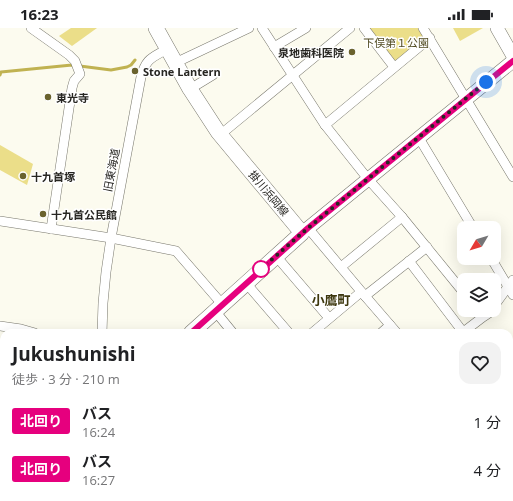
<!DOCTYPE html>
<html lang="ja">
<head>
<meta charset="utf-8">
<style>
	:root { --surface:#fff; --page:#f2f2f2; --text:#202124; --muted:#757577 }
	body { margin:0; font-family:"Open Sans","Noto Sans JP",sans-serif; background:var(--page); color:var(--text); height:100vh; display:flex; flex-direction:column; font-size:15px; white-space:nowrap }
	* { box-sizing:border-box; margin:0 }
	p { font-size:13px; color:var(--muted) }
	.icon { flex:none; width:22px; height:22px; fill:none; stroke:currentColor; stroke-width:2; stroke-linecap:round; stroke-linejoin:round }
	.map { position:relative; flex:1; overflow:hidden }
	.sheet { position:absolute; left:0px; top:301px; width:513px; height:172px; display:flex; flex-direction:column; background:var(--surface); border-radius:12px 12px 0 0; box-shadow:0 4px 16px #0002 }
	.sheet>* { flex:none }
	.badge { padding:0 8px; border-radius:3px; font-size:14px; line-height:26px }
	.needle { width:26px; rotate:232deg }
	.controls { position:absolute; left:457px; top:193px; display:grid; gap:8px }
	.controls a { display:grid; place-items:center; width:44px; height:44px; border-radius:8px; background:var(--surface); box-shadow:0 4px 16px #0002; font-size:20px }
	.you { position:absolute; width:20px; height:20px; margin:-10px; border:3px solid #fff; border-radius:50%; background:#1a73e8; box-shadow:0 0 0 6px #1a73e833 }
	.map>.badge { position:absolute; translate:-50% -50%; box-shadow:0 0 0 2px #fff }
	.round { display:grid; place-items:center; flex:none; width:42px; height:42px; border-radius:12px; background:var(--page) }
	.summary { display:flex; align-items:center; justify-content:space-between; height:68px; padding:0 12px }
	h1 { font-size:19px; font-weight:700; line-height:30px }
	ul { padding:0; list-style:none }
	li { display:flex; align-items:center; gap:12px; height:48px; padding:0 12px }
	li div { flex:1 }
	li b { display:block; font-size:15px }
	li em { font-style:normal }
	li .badge { min-width:44px; font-weight:700; text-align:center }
	.status { display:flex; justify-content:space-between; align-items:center; height:28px; padding:0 20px; background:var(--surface); direction:ltr }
	.status svg { height:11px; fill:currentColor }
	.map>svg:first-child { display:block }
</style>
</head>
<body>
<div class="status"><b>16:23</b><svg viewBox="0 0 49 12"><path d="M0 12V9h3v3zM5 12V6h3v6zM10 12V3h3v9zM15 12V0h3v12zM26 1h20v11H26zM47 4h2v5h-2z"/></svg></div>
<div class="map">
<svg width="513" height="473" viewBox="0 0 513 473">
	<rect width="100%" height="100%" fill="#fcfbef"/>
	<g fill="#ebde89">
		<path d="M71,0H97L72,18L59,8Z"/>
		<path d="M367,0H418L423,8L421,12L396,33L393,32Z"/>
		<path d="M453,0H483L460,13Z"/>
		<path d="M0,117L33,136L27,157L0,142Z"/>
		<path d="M0,396L4,397V469H85L84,473H0Z"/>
	</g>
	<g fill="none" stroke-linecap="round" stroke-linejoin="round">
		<path stroke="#c0b251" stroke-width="3" d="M0,47L1,44L72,37L111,42L127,39L131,37L135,32"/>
		<defs>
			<g id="street">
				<path d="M31,0L69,27L75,33L80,46L74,53L72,60L51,201"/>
				<path d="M262,0L325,97L368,151L402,189L464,265"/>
				<path d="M364,0L394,39"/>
				<path d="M423,0L513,149"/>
				<path d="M274,19L306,0"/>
				<path d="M175,35L249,0"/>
				<path d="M190,61L213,47"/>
				<path d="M325,97L430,10"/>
				<path d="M220,107L350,0"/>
				<path d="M419,110L473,200"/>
				<path d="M0,193L111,210L176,223L222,276"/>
				<path d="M308,200L365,268L397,305"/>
				<path d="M276,228L329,290"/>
				<path d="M491,230L513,267"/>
				<path d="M409,233L463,304"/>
				<path d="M341,239L402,189"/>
				<path d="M246,255L289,305"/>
				<path d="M365,268L427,219"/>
				<path d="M494,278L513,252"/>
				<path d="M215,283L233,305"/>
				<path d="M0,298L21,301L35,305"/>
				<path d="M102,305L103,275L106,244L111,210L141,49C146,30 152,30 167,21"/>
				<path d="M312,305L361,264"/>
				<path d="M381,305L390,297"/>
				<path d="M462,305L483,289L489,285L491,282"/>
				<path d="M173,469L175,473"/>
				<path d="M375,469L378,473"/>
				<path d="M245,473L250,469"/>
				<path d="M304,473L309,469"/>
				<path d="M391,473L396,469"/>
			</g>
			<g id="secondary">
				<path d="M497,0L513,28"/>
				<path d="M302,205L513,33"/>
			</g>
			<g id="primary">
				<path d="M156,0L190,61L218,104L302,205L191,305"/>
				<path d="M97,473L99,469"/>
			</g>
		</defs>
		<use href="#street" stroke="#78776c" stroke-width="10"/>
		<use href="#secondary" stroke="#78776c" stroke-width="14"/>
		<use href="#primary" stroke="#78776c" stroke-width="16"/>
		<use href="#street" stroke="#fff" stroke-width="9"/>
		<use href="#secondary" stroke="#fff" stroke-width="13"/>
		<use href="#primary" stroke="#fff" stroke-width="15"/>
	</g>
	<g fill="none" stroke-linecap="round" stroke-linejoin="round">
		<defs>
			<path id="line" d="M191,305L308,200L513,33"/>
		</defs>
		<use href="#line" stroke="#fff" stroke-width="9"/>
		<use href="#line" stroke="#e6007e" stroke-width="6"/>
		<path stroke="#272622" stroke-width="4" stroke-dasharray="0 7.2" d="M261,241L308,200L486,54"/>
	</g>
	<g fill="#6a622e" stroke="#fff" stroke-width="1.5">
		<circle cx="352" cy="24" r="4"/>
		<circle cx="135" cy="43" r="4"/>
		<circle cx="48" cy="69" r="4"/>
		<circle cx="23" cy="148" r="4"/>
		<circle cx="43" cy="186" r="4"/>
	</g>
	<circle fill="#fff" stroke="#e6007e" stroke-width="2" cx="261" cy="241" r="8"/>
	<g text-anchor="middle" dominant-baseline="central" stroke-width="3" stroke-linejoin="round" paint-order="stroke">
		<g font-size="11" fill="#524c23" stroke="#fff">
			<text x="396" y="14">下俣第１公園</text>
		</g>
		<g font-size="11" font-weight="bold" fill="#272622" stroke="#fff" text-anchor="start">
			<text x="344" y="24" text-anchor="end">泉地歯科医院</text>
			<text x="143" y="43">Stone Lantern</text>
			<text x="56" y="69">東光寺</text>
			<text x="31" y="148">十九首塚</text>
			<text x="51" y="186">十九首公民館</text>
		</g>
		<g font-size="11" fill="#272622" stroke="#fff">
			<text transform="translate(111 142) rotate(-79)">旧東海道</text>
			<text transform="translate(269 165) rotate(50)">掛川浜岡線</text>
		</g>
		<g font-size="13" font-weight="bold" fill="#3d370d" stroke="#fff">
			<text x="331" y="272">小鷹町</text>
		</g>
	</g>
</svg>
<div class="controls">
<a><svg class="needle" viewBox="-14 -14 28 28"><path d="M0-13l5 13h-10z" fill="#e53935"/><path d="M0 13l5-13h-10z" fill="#757577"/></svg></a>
<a><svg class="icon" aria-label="layers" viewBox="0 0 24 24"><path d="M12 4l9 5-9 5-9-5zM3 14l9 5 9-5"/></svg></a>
</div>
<div class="you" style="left:486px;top:54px"></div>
<section class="sheet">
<div class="summary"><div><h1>Jukushunishi</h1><p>徒歩 · 3 分 · 210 m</p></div><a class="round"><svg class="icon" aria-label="heart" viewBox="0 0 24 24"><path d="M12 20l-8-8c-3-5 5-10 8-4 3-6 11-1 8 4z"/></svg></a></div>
<ul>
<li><span class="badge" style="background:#e6007e;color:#fff">北回り</span><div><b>バス</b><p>16:24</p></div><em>1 分</em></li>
<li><span class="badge" style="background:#e6007e;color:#fff">北回り</span><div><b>バス</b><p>16:27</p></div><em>4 分</em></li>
</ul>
</section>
</div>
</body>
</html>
